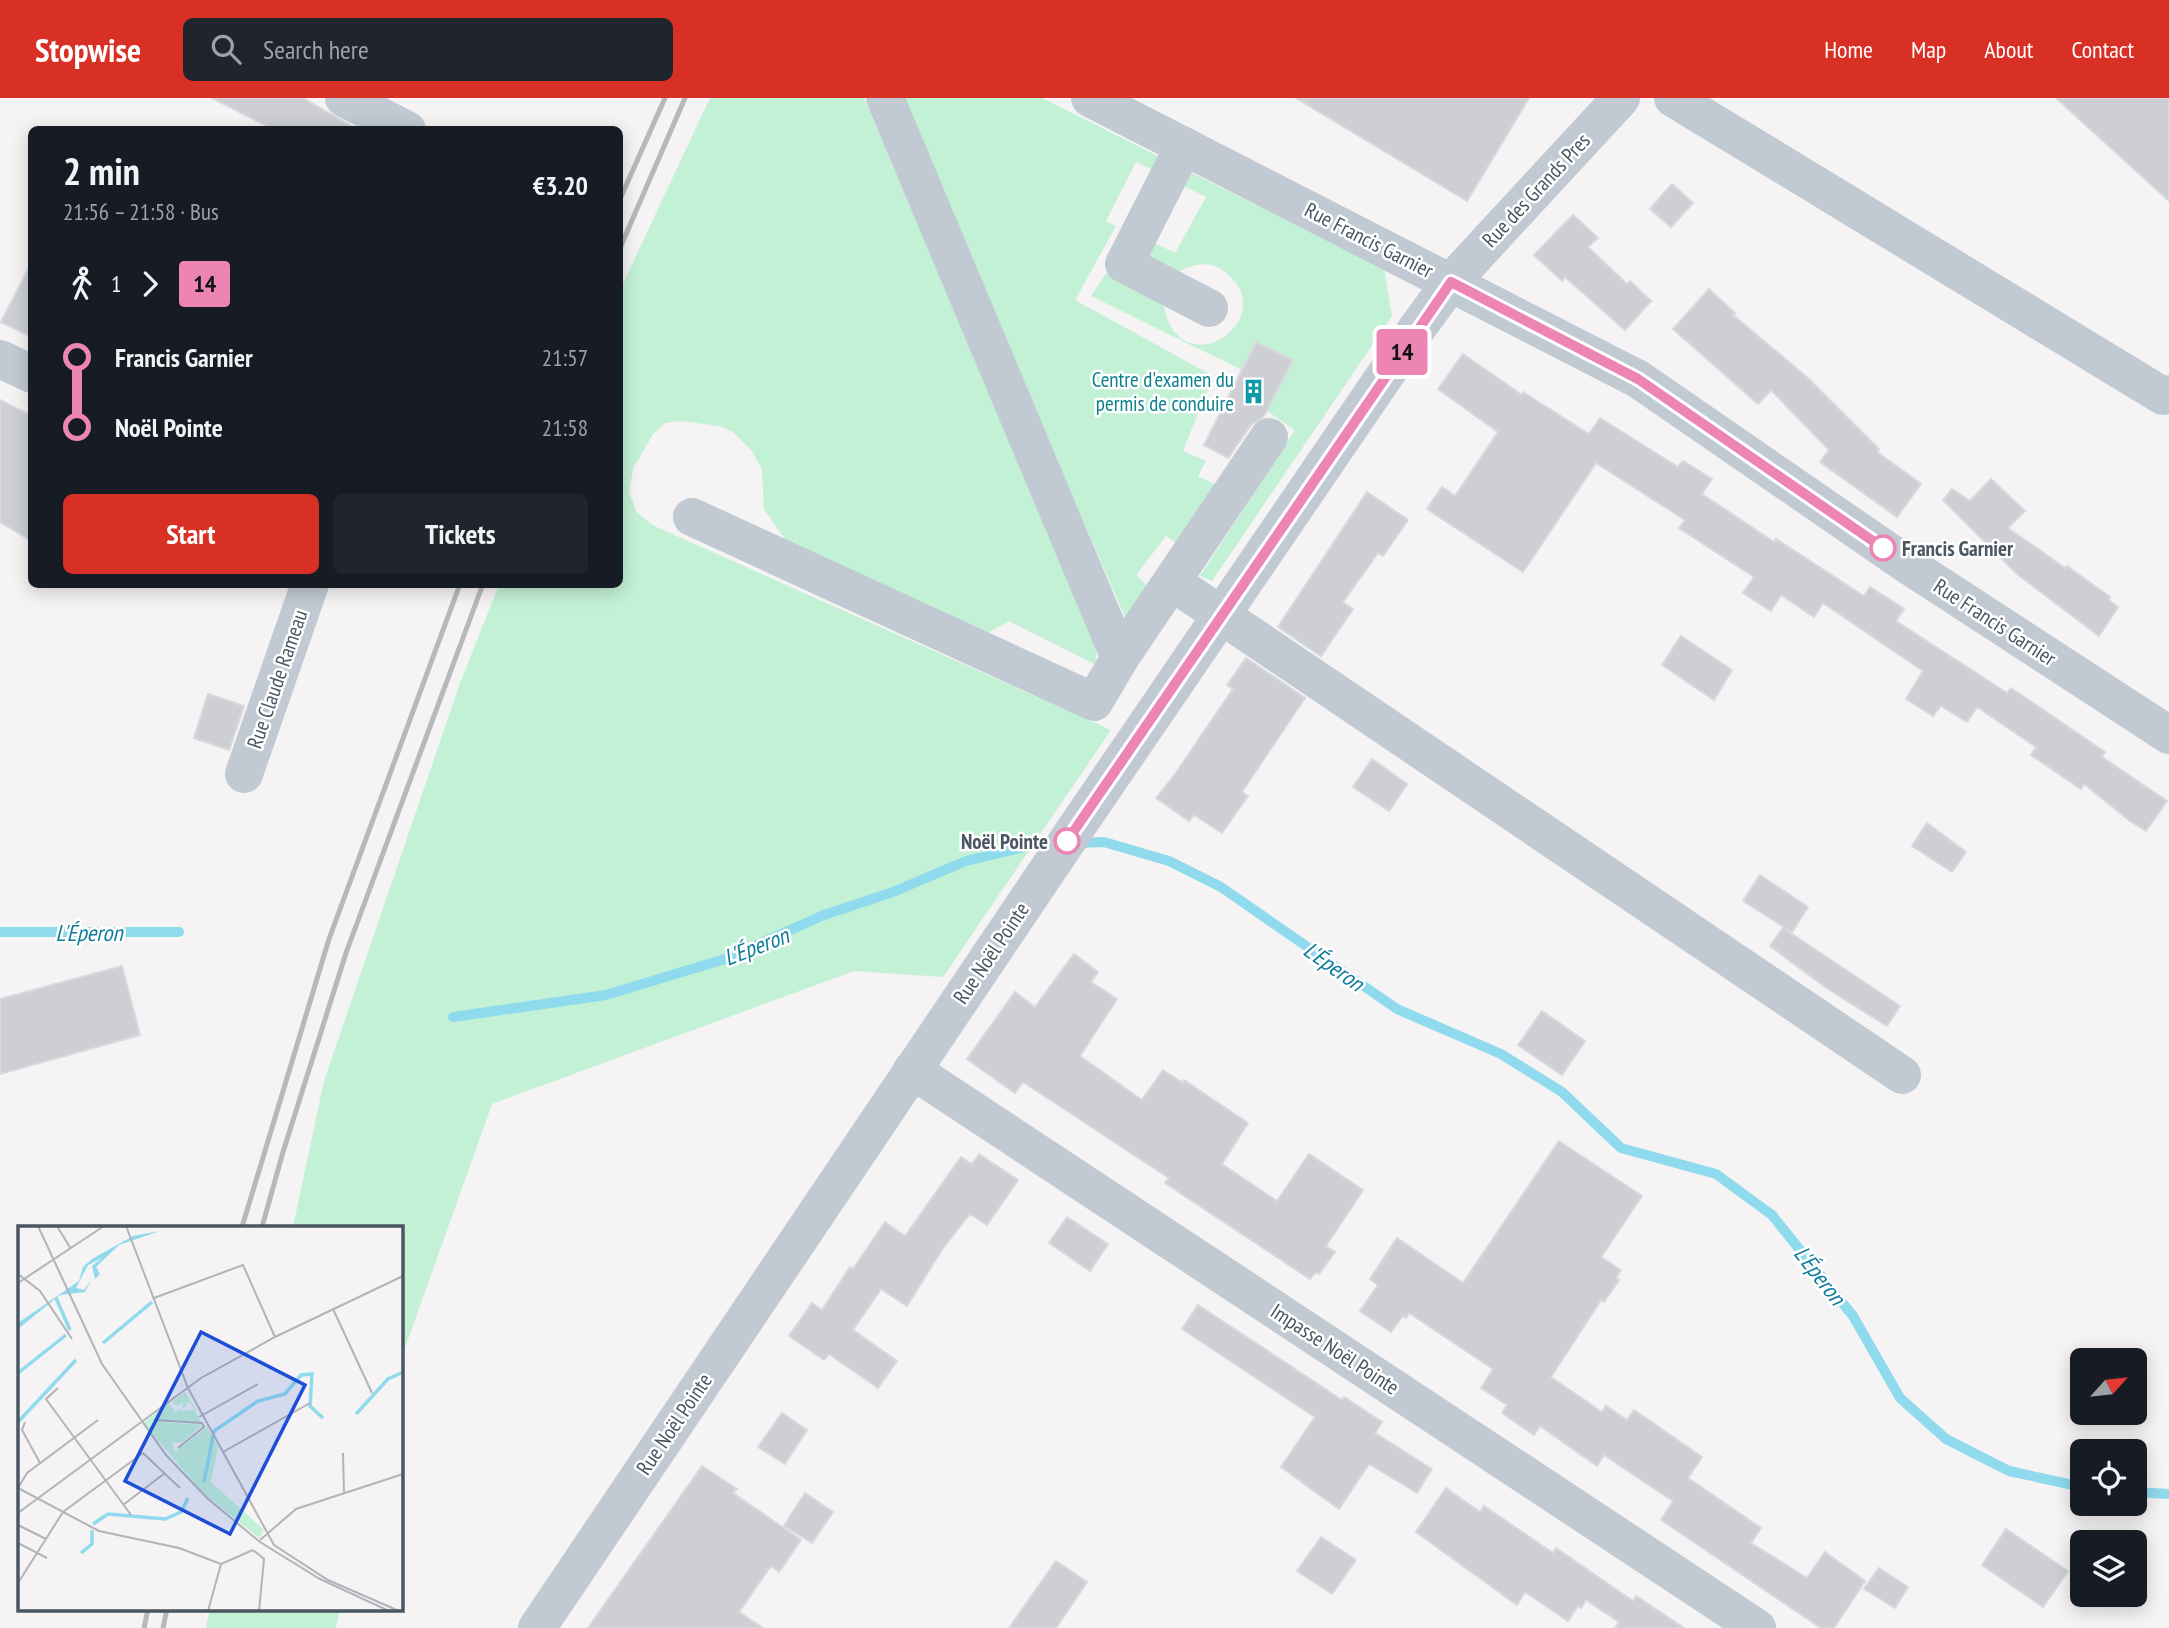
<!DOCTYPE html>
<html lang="en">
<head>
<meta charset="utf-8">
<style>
	:root { --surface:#171b24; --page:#20242c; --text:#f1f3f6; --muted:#9ea1a6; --accent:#d93025 }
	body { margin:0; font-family:"PT Sans Narrow",sans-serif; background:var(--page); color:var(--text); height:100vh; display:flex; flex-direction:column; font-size:26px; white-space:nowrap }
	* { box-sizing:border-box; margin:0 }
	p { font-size:23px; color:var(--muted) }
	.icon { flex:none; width:38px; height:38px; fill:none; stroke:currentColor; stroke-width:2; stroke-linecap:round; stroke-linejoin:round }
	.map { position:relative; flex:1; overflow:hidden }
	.drawer { position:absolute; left:28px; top:28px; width:595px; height:462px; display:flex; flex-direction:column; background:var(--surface); border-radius:10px; box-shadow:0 4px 18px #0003 }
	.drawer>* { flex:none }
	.badge { padding:0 14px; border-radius:5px; font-size:24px; line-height:46px }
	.needle { width:46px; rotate:63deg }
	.fabs { position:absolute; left:2070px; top:1250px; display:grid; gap:14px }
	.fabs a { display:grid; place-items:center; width:77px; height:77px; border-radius:10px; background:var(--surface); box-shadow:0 4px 18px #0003; font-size:35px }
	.map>.badge { position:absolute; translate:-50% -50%; box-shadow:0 0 0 4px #fff }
	.legs { display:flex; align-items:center; gap:10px; height:77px; padding:0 35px; font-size:23px }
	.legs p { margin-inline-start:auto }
	.headline { display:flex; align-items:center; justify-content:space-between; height:119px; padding:0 35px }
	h1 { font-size:38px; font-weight:700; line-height:52px }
	.button { display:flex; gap:14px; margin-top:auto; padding:14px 35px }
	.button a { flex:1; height:80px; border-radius:10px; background:var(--accent); color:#fff; font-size:28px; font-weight:700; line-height:80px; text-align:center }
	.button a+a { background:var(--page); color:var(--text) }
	ul { padding:0 35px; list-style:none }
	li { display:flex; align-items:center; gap:24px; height:70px; font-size:26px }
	li i { display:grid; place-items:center; width:10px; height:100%; margin:0 9px; background:currentColor }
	li i::after { content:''; width:18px; height:18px; margin:-9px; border:5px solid; border-radius:50%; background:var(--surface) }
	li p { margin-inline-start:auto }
	li:first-child i { background:linear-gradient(#0000 50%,currentColor 0) }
	li:last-child i { background:linear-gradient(currentColor 50%,#0000 0) }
	header { display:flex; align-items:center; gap:42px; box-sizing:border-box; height:98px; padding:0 35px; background:var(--accent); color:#fff }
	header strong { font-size:33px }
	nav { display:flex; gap:38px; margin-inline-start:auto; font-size:24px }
	.search { width:490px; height:63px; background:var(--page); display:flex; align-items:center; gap:18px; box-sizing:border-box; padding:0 24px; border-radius:10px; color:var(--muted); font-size:26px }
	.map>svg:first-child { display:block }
</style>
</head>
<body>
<header>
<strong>Stopwise</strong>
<div class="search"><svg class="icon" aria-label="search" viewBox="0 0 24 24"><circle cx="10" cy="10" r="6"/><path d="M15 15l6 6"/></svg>Search here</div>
<nav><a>Home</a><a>Map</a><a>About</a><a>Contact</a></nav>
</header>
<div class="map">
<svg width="2169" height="1530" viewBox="0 0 2169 1530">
	<rect width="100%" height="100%" fill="#f5f3f3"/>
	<g fill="#c3f1d5">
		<path d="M710,0H864L1097,547L1096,567L1009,523L988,535L787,444L764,411L762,372L752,353L733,334L720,328L680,323L665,325L653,336L633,371L629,394L636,413L652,427L1111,632L943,879L854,873L492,1006L401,1261V1129H293L324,983L460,585L499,487L620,486V192Z"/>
		<path d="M899,0H1042L1158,58L1153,72L1136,64L1106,123L1116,128L1075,202L1213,278L1183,353L1206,363L1198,378L1225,392L1186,452L1166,438L1136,477L1155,495L1132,535Z"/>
		<path d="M1192,75L1384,170L1392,218L1212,483L1200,478L1295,332L1267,313L1292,262L1242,272L1091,198L1110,170L1160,196C1164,207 1166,222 1173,232C1206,276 1280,210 1221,171C1206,162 1189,167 1175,176L1142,161L1150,143L1175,155L1206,99L1184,88Z"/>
		<path d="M210,1511H340L336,1530H206Z"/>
	</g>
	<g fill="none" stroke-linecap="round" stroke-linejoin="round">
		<g stroke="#90daee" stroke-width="10">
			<path d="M1079,745L1104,744L1169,763L1221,789L1397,911L1501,956L1562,994L1621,1050L1716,1076L1772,1117L1853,1218L1900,1300L1946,1341L2009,1373L2082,1389"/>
			<path d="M0,834H179"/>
			<path d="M453,919L606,897L725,861L824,817L893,794L966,763L1033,747L1053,746"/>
			<path d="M2135,1394L2169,1396"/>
		</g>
	</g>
	<g fill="#cdcfd5" stroke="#d7d9de" stroke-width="2">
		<path d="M212,0H303L358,32H275Z"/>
		<path d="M1296,0H1529L1467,103Z"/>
		<path d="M2056,0H2169V103Z"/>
		<path d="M1672,86L1693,105L1671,129L1650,111Z"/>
		<path d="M1573,117L1598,140L1588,149L1627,186L1630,183L1651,203L1625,232L1565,179L1562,183L1534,157Z"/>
		<path d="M32,164V239L1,224Z"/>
		<path d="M1709,191L1735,215L1733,217L1808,280L1879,351L1877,354L1921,386L1897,419L1820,364L1829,352L1771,292L1758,306L1673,231Z"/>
		<path d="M1256,244L1293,262L1264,318L1251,327L1228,360L1204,347Z"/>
		<path d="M1463,256L1522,297L1523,294L1589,336L1600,320L1678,369L1683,363L1712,381L1702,396L1774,444L1776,441L1864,498L1870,489L1904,511L1896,523L2007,595L2011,590L2105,654L2102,659L2167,703L2146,733L2130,723L2084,686L2081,691L2031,657L2036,649L1977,609L1967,624L1941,608L1933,618L1906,601L1923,573L1823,505L1814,519L1781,497L1771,513L1743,495L1754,479L1679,430L1685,422L1596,365L1523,474L1427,411L1442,389L1455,398L1498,334L1438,291Z"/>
		<path d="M0,302L32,318V443L0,424Z"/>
		<path d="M1991,381L2025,413L2008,430L2065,470L2067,468L2110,499L2109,502L2118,509L2099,538L2017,476L1943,402L1952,391L1970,403Z"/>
		<path d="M1367,394L1408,422L1383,458L1378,455L1343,504L1353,511L1321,558L1278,529Z"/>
		<path d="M1681,538L1732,572L1714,602L1662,567Z"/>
		<path d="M1246,560L1305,600L1242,694L1248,698L1222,735L1194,717L1189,723L1156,700L1173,679L1233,591L1227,587Z"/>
		<path d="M208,596L244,608L229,652L194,640Z"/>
		<path d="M1372,661L1407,686L1389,713L1353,689Z"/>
		<path d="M1927,725L1966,754L1952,774L1912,748Z"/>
		<path d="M1760,777L1808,809L1792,834L1743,803Z"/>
		<path d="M1783,830L1900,908L1887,928L1825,889L1770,848Z"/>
		<path d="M1074,856L1098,874L1091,884L1117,901L1080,958L1142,1002L1163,972L1183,985L1184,982L1248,1025L1222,1066L1277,1103L1309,1056L1363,1092L1326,1148L1335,1154L1319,1176L1316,1174L1310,1181L1165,1085L1169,1080L1023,984L1015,995L967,961L1015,894L1035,909Z"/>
		<path d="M122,868L140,937L0,976V901Z"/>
		<path d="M1542,913L1585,943L1562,977L1518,947Z"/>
		<path d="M1559,1043L1642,1098L1601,1159L1621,1172L1616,1180L1619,1182L1604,1204L1601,1202L1551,1279L1602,1314L1606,1308L1627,1322L1634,1312L1702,1359L1688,1380L1761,1430L1751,1445L1807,1480L1825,1454L1865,1483L1834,1530H1821L1661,1422L1673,1403L1604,1357L1597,1368L1540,1328L1534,1337L1502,1315L1507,1307L1481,1290L1493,1271L1409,1215L1406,1220L1403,1218L1391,1234L1360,1213L1378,1187L1370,1181L1397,1140L1463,1185Z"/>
		<path d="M979,1056L1018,1082L987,1127L970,1116L943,1150L907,1208L881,1191L853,1232L897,1263L878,1290L829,1256L824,1262L789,1238L812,1205L822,1212L850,1169L853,1171L885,1124L905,1138L961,1059L972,1066Z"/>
		<path d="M1067,1119L1108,1146L1090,1173L1049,1145Z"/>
		<path d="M1198,1207L1342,1302L1344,1299L1382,1324L1375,1335L1432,1371L1417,1395L1369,1366L1339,1411L1281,1369L1315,1319L1182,1231Z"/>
		<path d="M782,1315L807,1332L785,1366L758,1349Z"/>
		<path d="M702,1368L737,1391L733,1395L801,1442L779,1474L771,1468L739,1514L763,1530H588Z"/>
		<path d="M1446,1390L1480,1414L1484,1408L1553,1455L1556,1450L1633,1503L1636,1498L1684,1530H1615L1619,1524L1586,1502L1581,1510L1578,1508L1568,1523L1525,1494L1517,1507L1416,1434Z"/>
		<path d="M805,1395L833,1414L812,1445L784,1428Z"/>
		<path d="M2006,1431L2068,1473L2043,1509L1982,1467Z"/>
		<path d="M1321,1439L1356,1462L1332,1496L1297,1473Z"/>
		<path d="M1056,1463L1087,1484L1056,1530H1009Z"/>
		<path d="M1879,1470L1908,1489L1895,1510L1864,1491Z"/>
	</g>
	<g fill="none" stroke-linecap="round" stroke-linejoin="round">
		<g stroke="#c1cad2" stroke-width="38">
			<path d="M344,0L407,32"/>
			<path d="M1090,0L1638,281L1905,465L2169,637"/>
			<path d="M1673,0L2163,298L2169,296"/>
			<path d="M1184,48L1124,166L1209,210"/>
			<path d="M0,261L32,276"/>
			<path d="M692,419L1094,604L1120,560L885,0"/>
			<path d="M1172,484L1902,977"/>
			<path d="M1120,560L1269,339"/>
			<path d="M244,676L310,486"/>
			<path d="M912,972L1757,1530"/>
			<path d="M537,1530L1078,727L1418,229L1451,184L1621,0"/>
		</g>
		<g stroke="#b5b8bd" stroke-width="5">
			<path d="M620,101L665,0"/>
			<path d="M620,150L685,0"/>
			<path d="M242,1129L329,841L460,486"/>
			<path d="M262,1129L283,1054L346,855L483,486"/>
			<path d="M144,1530L148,1511"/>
			<path d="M163,1530L167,1511"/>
		</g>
	</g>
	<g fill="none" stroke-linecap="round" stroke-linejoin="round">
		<defs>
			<path id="line-1" d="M1067,743L1451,184L1638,281L1883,450"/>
		</defs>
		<use href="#line-1" stroke="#fff" stroke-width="16"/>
		<use href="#line-1" stroke="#ec84b4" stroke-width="10"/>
	</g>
	<defs>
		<symbol id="building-bare" viewBox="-9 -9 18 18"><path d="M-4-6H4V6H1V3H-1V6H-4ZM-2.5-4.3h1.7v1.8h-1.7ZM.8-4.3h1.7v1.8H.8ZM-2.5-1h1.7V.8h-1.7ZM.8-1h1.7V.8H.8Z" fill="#0f9aa8" stroke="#fff" stroke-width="2.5" paint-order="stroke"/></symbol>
	</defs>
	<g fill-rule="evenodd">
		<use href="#building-bare" x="1236" y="276" width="35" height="35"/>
	</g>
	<g fill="#fff" stroke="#ec84b4" stroke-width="3.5">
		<circle cx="1883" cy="450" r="12"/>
		<circle cx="1067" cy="743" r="12"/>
	</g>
	<g text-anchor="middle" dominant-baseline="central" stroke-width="5" stroke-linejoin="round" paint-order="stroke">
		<g font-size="21" fill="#4a5661" stroke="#fff">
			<text transform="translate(1536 92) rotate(-47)">Rue des Grands Pres</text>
			<text transform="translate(1369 142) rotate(27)">Rue Francis Garnier</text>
			<text transform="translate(1995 524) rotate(33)">Rue Francis Garnier</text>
			<text transform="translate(277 581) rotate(-71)">Rue Claude Rameau</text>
			<text transform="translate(991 855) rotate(-56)">Rue Noël Pointe</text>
			<text transform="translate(1335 1251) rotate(33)">Impasse Noël Pointe</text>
			<text transform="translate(674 1326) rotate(-56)">Rue Noël Pointe</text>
		</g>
		<g font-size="21" fill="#0d838f" stroke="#fff" text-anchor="end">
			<text x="1234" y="281">Centre d'examen du<tspan x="1234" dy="24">permis de conduire</tspan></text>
		</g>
		<g font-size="21" font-weight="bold" fill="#4a5661" stroke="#fff" text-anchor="start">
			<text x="1902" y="450">Francis Garnier</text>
			<text x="1048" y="743" text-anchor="end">Noël Pointe</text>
		</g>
		<g font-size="23" font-style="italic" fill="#0c7c9b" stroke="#fff">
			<text x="89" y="834">L'Éperon</text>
			<text transform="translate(756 848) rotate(-21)">L'Éperon</text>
			<text transform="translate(1334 868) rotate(35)">L'Éperon</text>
			<text transform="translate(1820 1177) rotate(52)">L'Éperon</text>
		</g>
	</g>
	<g transform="translate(18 1128)">
		<rect width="385" height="385" fill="#f5f3f3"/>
		<path d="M167,166L182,189L170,175L169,179L162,185L176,184L183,196L134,195L184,199L165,216L154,217L157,226L189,201L200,221L193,256L246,304L241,312L185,267L125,197L151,177L157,186L165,182L164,177L158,180L154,176Z" fill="#c3f1d5"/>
		<path d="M142,5L101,19L78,41L82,48L77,53L74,40L84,32L70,39L58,62L66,64L73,54L67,66L42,69L0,103V97L61,55L65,41L74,33L115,10Z" fill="#90daee"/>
		<path fill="none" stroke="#90daee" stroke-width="3.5" d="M38,72L52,104M85,117L134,76M0,147L48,109M338,188L370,153L385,146M0,196L58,134M186,256L196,205L240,175L267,168L283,149L294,148L292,180L305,192M75,298L90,288L147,293L163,286L170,272M63,327L74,318V304"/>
		<path fill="none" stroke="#b1b4b9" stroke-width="2" d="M20,0L84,138L148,229L189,272L242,316L302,353L371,385M39,0L53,23M108,0L170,162L256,319L310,354L381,385M0,48L22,65L54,113M0,57L86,0M136,72L225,39L257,111M315,83L354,167M40,162L28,173L113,289M181,191L240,158M80,194L9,247L0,262L81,305L161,322L203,338M136,194L184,197L186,201L160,222M7,196L4,204L22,237M205,226L292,177M325,227L326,268M105,279L147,247M0,287L183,152L257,111L385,50M0,299L28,313M242,314L278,283L385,248M0,317L29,332M235,324L246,333L241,385M0,357L45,286L125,227L162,262M190,385L203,338L235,324"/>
		<path fill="#1d4ed8" fill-opacity="0.15" stroke="#1d4ed8" stroke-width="3.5" d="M183,106L287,159L212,308L107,255Z"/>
		<rect width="385" height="385" fill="none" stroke="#4a5661" stroke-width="3.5"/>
	</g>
</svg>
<div class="fabs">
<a><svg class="needle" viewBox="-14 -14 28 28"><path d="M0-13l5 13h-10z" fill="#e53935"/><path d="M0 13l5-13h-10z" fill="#9ea1a6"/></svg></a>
<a><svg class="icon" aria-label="locate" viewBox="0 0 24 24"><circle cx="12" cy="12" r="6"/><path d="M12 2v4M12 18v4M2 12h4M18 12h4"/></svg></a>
<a><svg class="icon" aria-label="layers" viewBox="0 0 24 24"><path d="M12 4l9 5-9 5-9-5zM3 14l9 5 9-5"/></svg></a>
</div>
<b class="badge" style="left:1402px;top:254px;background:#ec84b4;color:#111">14</b>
<section class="drawer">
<div class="headline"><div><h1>2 min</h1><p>21:56 – 21:58 · Bus</p></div><b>€3.20</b></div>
<div class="legs"><svg class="icon" aria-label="walk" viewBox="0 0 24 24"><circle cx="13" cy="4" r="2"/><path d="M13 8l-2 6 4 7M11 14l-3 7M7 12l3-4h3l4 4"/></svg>1<svg class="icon" aria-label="forward" viewBox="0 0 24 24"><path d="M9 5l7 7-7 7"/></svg><b class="badge" style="background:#ec84b4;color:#111">14</b></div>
<ul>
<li><i style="color:#ec84b4"></i><b>Francis Garnier</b><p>21:57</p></li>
<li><i style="color:#ec84b4"></i><b>Noël Pointe</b><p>21:58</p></li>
</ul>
<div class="button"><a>Start</a><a>Tickets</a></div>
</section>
</div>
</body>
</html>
